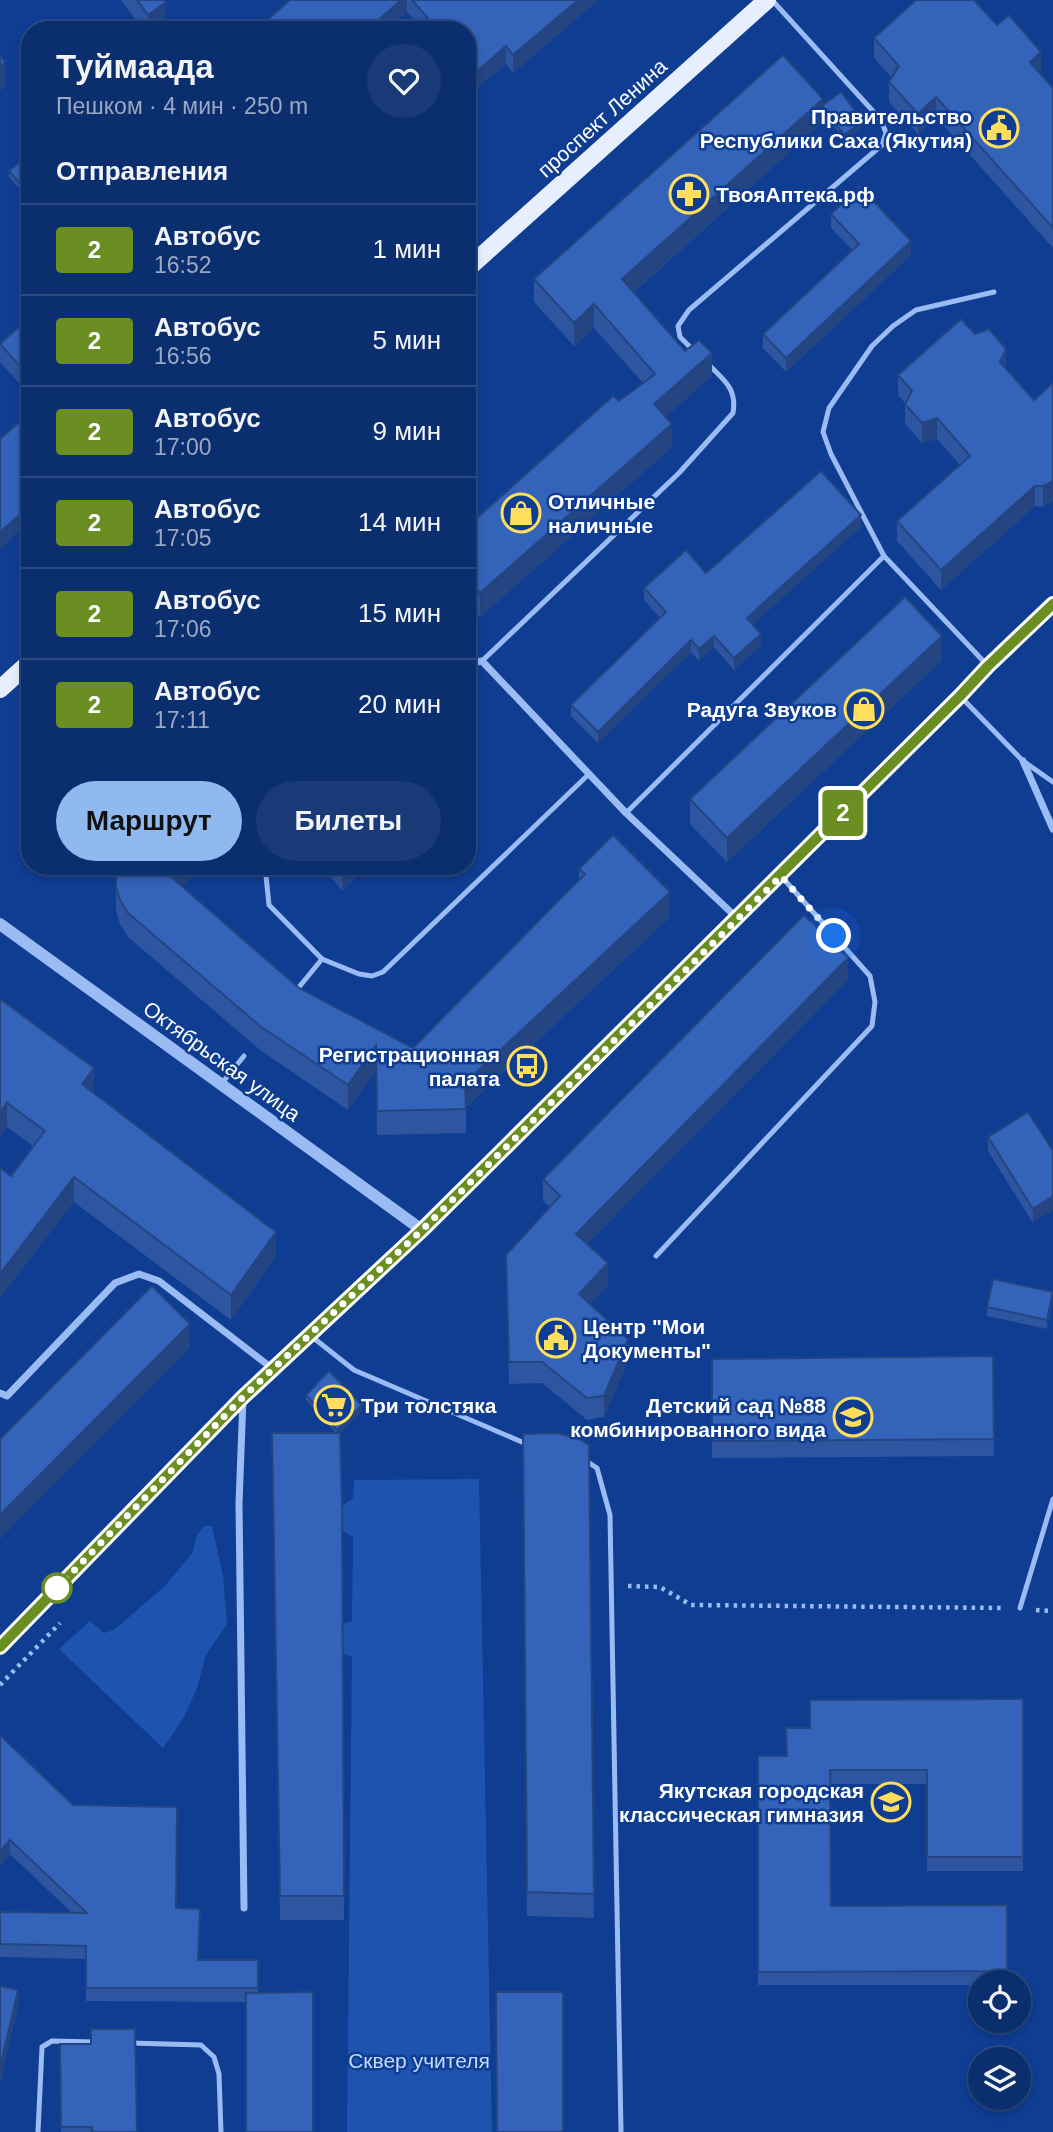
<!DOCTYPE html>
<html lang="ru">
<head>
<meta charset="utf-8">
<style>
	:root { --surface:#0b2e6e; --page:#193a76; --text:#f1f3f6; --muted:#9aa8c2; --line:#2b4a81; --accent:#90b9f0 }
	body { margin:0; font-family:Arial,sans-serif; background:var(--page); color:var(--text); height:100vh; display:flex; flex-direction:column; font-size:26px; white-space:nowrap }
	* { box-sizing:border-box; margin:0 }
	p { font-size:23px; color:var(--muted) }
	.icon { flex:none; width:38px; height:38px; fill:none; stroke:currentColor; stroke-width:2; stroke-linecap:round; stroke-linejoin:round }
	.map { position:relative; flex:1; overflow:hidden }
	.sheet { position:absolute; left:21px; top:21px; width:455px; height:854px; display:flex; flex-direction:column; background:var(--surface); border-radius:28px; box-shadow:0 4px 10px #0003,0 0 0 2px var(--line) }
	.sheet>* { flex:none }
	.badge { padding:0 14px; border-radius:5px; font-size:24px; line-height:46px }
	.tools { position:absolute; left:968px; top:1970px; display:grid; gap:14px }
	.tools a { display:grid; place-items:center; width:63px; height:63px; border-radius:50%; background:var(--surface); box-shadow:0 4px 10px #0003,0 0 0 2px var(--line); font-size:35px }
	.you { position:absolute; width:35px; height:35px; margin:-18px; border:5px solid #fff; border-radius:50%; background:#1a73e8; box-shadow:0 0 0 10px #1a73e833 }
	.map>.badge { position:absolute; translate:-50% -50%; box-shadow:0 0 0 4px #fff }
	h2 { padding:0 35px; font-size:26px; line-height:63px }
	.round { display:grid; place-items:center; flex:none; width:74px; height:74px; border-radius:37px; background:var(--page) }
	.summary { display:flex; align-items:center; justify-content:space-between; height:119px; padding:0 35px }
	h1 { font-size:33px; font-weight:700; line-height:52px }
	.cta { display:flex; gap:14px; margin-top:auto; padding:14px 35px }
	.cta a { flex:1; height:80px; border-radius:42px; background:var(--accent); color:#111; font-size:28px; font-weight:700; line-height:80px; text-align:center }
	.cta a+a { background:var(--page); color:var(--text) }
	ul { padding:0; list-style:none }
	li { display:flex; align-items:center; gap:21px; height:91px; padding:0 35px; border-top:2px solid var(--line) }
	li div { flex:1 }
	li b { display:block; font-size:26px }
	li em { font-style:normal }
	li .badge { min-width:77px; font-weight:700; text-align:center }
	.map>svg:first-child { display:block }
</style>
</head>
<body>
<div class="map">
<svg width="1053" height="2132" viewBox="0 0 1053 2132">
	<rect width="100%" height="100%" fill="#0f3d92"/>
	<g fill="#1e54b0">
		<path d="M479,1479L492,2132H347L352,1657L340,1653L342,1624L352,1621L353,1537L342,1530C340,1516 338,1505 353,1499L354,1480Z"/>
		<path d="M204,1526H212L223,1576L227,1624L206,1655L197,1688L184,1717L163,1748L59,1649L90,1621L104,1633L114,1630L166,1585L193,1552L196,1537Z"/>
	</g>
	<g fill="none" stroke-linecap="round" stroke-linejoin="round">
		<g stroke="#9bbbf4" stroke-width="4.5" stroke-dasharray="3.5 5" stroke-linecap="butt">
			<path d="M628,1586L660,1587L691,1605L1003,1608"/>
			<path d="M1036,1610L1053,1611"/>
			<path d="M0,1685L60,1623"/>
		</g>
		<g stroke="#9bbbf4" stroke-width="5">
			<path d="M694,351L680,337L678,326L689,310L882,145L886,133L881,120L772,0"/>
			<path d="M884,556L831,454L823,432L829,408L872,346L893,326L916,310L994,292"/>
			<path d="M482,661L679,473L733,413C737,389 725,381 709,365"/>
			<path d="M960,696L1023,761L1053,782"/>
			<path d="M626,813L884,556L988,666"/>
			<path d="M265,866L269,905L322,959L359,974L372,976L383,972L589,774"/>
			<path d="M295,992L322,959"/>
			<path d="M222,1083L244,1056"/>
			<path d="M656,1256L872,1026L875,1002L870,976L781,876"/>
			<path d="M311,1336L354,1370L529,1445"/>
			<path d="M583,1459L597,1468L610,1515L621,2132"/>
			<path d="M1020,1608L1053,1499"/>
			<path d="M130,2043L201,2045L214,2057L219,2074L221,2132"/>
			<path d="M38,2132L42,2047L52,2041L96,2042"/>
		</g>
		<g stroke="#9bbbf4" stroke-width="7">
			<path d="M467,664L482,661L626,813L737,918"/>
			<path d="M1023,761L1053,829"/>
			<path d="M0,1393L7,1396L115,1283L139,1274L159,1281L273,1369"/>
			<path d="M243,1398L239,1504L244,1908"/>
		</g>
		<g stroke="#9bbbf4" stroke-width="12">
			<path d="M0,924L422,1230"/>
			<path d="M0,1647L243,1397L422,1230L960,696L988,666L1053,604"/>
		</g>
		<g stroke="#e7efff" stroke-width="18">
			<path d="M467,269L767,0"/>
			<path d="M0,689L30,662"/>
		</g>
	</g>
	<g fill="#2d55a0">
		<path d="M121,0H165L166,24L159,30H143Z"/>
		<path d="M290,0H598L513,73L506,64L475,90L467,81V30H423L407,12L387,30H256Z"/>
		<path d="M874,38L1041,72L1040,73L1053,88V248L936,117L918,134L889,102V82L892,78L874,58Z"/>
		<path d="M823,105L863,126L844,140L823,112V122L634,292L685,351L712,376L665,417L672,447L480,617L467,602V527L619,401L643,383L594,328L574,346L534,302V279Z"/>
		<path d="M30,153V201L9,177V171Z"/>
		<path d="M831,214L911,255L786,372L763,348V334L852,250L831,228Z"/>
		<path d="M30,317V395L0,362V344Z"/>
		<path d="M1006,369L1034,400L1053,383L1043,507L1035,506L941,590L897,541V521L960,465L937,439L922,443L905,424V403L898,395V375Z"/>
		<path d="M861,527L752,624L761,645L734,670L714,647L699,661L691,652L598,743L571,716V705L660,618L644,600V588L706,573Z"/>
		<path d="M942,660L727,862L690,824V799Z"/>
		<path d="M321,866H369L342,890Z"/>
		<path d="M579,869L670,917L466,1107V1133L377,1135L376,1070L348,1110L260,1050L128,937L120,924L116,910V872L182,887L299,988L413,1048L579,881Z"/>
		<path d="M848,980L587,1244L608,1285L590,1304L628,1361L604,1417L587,1420L542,1383L509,1384L506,1255L550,1207L543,1201V1179Z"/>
		<path d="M0,999L94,1092L93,1093L276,1256L231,1320L74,1202L11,1176L33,1146L7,1127L0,1136Z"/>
		<path d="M988,1137L1053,1151L1033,1223L988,1151Z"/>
		<path d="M1053,1302L1047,1329L987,1316V1307Z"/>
		<path d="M993,1356L994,1456L712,1458V1359Z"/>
		<path d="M306,1395L362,1410L340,1433L342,1506L344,1920H280L272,1457L336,1433L306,1400Z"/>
		<path d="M523,1434L589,1445L594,1918L527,1916Z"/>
		<path d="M1023,1699V1871H927V1784H830L831,1906L1007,1905V1983H980V1985H758V1756H786L810,1728Z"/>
		<path d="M0,1735L177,1908L199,1960H258V1993L246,2002L86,2001V1959L0,1957V1912L72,1913L10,1854L0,1865Z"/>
		<path d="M60,2044L137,2132H61Z"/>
	</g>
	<g fill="#244582">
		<path d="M401,0H407V12L387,30H367Z"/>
		<path d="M578,0H598L513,73V55Z"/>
		<path d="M166,2V24L159,30H148V15Z"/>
		<path d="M506,46V64L475,90V73Z"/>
		<path d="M1041,52V72L1030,82V62Z"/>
		<path d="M5,62V86L0,91V67Z"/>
		<path d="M936,97V117L918,134V114Z"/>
		<path d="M823,99V122L622,302V279Z"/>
		<path d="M863,121V126L844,140V135Z"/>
		<path d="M911,241V255L786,372V358Z"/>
		<path d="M594,304V328L574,346V323Z"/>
		<path d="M1006,349V369L1000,362Z"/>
		<path d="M712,353V376L654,427V404Z"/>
		<path d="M937,418V439L922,443V423Z"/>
		<path d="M672,424V447L480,617V593Z"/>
		<path d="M1053,481V502L1043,507V486Z"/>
		<path d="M1035,486V506L941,590V570Z"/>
		<path d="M30,506V522L0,549V532Z"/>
		<path d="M861,515V527L747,630V618Z"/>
		<path d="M761,634V645L734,670V658Z"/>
		<path d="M714,636V647L699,661V649Z"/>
		<path d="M942,636V660L727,862V838Z"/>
		<path d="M691,640V652L598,743V732Z"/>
		<path d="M471,752V776L467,780V755Z"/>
		<path d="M178,866H204L169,899V875Z"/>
		<path d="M342,866H369L342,890Z"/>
		<path d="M670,892V917L465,1107V1083Z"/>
		<path d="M848,958V980L576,1255V1234Z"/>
		<path d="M376,1045V1070L348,1110V1085Z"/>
		<path d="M94,1068V1092L82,1108V1084Z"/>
		<path d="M7,1103V1127L0,1136V1112Z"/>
		<path d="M74,1177V1202L0,1298V1274Z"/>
		<path d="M1053,1196V1210L1033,1223V1209Z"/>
		<path d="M276,1232V1256L231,1320V1295Z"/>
		<path d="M608,1263V1285L579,1315V1294Z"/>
		<path d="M1053,1292V1302L1047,1329V1320Z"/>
		<path d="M190,1324V1348L0,1539V1515Z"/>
		<path d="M628,1339V1361L604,1417V1396Z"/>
		<path d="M362,1405V1410L337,1435V1430Z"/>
		<path d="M10,1840V1854L0,1865V1851Z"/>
		<path d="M18,1990V2007L0,2086V2068Z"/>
	</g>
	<g fill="#3463ba" stroke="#244582" stroke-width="2">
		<path d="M137,0H165L166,2L148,15Z"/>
		<path d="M290,0H401L367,30H256Z"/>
		<path d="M412,0H578L513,55L506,46L475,73L467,64V30H438Z"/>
		<path d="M916,0H974L997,25L1009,15L1041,52L1030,62L1053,88V228L936,97L918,114L889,82L899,66L874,38Z"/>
		<path d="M783,55L823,99L622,279L685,351L699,340L712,353L654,404L672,424L480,593L467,579V527L613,396L619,401L655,374L594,304L574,323L534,279Z"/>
		<path d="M0,56L5,62L0,67Z"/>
		<path d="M841,92L863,121L844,135L823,107V105Z"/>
		<path d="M30,153V195L9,171Z"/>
		<path d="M860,187L911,241L786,358L763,334L859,244L831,214Z"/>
		<path d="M30,317V377L0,344Z"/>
		<path d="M961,319L975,334L989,329L1006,349L1000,362L1034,400L1053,383V481L1043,486H1035L941,570L897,521L970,456L937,418L922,423L905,404L912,391L898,375Z"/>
		<path d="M30,413V506L0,532V439Z"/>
		<path d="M821,471L861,515L747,618L761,634L734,658L714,636L699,649L691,640L598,732L571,705L666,612L644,588L686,550L706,573Z"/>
		<path d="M905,597L942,636L727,838L690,799Z"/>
		<path d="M467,747L471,752L467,755Z"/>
		<path d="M613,835L670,892L465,1083L466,1109L377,1111L376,1045L348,1085L260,1026L128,913L120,900L116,886V872L117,866H178L169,875L299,988L413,1048L585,874L579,869Z"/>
		<path d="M804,915L848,958L576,1234L608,1263L579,1294L628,1339L604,1396L587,1398L542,1362H509L506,1255L560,1196L543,1179Z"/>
		<path d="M0,999L94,1068L82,1084L276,1232L231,1295L74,1177L0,1274V1168L11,1176L45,1131L7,1103L0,1112Z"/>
		<path d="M1028,1112L1053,1151V1196L1033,1209L988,1137Z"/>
		<path d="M993,1279L1053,1292L1047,1320L987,1307Z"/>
		<path d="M152,1286L190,1324L0,1515V1439Z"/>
		<path d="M993,1356L994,1439L712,1441V1359Z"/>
		<path d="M329,1371L362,1405L337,1430L306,1395Z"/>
		<path d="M272,1433H340L342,1506L344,1896H280Z"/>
		<path d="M557,1433L579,1439L589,1445L594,1894L527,1892L523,1434Z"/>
		<path d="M1023,1699V1857H927V1770H830L831,1906L1007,1905V1971L758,1972V1756H787L786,1728H810V1700Z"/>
		<path d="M0,1735L73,1805L177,1807L176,1908L200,1909L198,1960H258V1988H86V1946L0,1944V1912L87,1913L10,1840L0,1851Z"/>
		<path d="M0,1986L18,1990L0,2068Z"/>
		<path d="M313,1992V2132H246V1993Z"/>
		<path d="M496,1992H563V2132H497Z"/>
		<path d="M91,2029H135L137,2132H92V2127H61L60,2044H91Z"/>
	</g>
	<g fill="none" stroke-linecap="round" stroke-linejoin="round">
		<defs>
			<path id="line" d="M0,1647L243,1397L422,1230L960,696L988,666L1053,604"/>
		</defs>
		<use href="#line" stroke="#fff" stroke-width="16"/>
		<use href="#line" stroke="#6b8e23" stroke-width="10"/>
		<path stroke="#fff" stroke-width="7" stroke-dasharray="0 12.6" d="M57,1588L243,1397L422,1230L781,876L834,936"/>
	</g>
	<defs>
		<symbol id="civic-ring" viewBox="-11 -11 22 22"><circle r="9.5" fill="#0f3d92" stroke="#ffde5d" stroke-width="1.5"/><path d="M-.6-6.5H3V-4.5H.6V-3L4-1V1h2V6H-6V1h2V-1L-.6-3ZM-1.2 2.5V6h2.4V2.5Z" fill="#ffde5d"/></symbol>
		<symbol id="pharmacy-ring" viewBox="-11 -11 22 22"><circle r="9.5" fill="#0f3d92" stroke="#ffde5d" stroke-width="1.5"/><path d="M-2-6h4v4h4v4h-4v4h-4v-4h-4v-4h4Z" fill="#ffde5d"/></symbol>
		<symbol id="shop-ring" viewBox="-11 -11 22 22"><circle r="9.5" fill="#0f3d92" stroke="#ffde5d" stroke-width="1.5"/><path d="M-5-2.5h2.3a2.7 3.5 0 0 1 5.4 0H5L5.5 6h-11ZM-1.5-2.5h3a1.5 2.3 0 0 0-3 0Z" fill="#ffde5d"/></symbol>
		<symbol id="bus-ring" viewBox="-11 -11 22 22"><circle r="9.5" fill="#0f3d92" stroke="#ffde5d" stroke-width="1.5"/><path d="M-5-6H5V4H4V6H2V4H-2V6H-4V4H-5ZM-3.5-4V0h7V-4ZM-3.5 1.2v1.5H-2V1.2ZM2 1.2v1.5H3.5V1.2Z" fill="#ffde5d"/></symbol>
		<symbol id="supermarket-ring" viewBox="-11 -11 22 22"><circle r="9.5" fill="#0f3d92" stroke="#ffde5d" stroke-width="1.5"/><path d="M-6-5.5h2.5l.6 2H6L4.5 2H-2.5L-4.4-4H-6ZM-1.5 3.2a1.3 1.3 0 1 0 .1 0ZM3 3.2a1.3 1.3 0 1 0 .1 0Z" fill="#ffde5d"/></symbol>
		<symbol id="school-ring" viewBox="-11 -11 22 22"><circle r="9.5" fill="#0f3d92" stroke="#ffde5d" stroke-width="1.5"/><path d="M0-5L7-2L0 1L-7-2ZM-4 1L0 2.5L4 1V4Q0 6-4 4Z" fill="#ffde5d"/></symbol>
	</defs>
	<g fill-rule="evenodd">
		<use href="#civic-ring" x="977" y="106" width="44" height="44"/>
		<use href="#pharmacy-ring" x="667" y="172" width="44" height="44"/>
		<use href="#shop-ring" x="499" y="491" width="44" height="44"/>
		<use href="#shop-ring" x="842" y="687" width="44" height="44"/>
		<use href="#bus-ring" x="505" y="1044" width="44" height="44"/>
		<use href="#civic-ring" x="534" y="1316" width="44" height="44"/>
		<use href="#supermarket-ring" x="312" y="1383" width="44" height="44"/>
		<use href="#school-ring" x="831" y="1395" width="44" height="44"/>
		<use href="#school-ring" x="869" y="1780" width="44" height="44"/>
	</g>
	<circle fill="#fff" stroke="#6b8e23" stroke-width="3.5" cx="57" cy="1588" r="14"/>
	<g text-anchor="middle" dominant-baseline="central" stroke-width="5" stroke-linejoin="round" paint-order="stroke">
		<g font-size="21" font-weight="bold" fill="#fff" stroke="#0f3d92" text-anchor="end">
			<text x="972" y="116">Правительство<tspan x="972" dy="24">Республики Саха (Якутия)</tspan></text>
			<text x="716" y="194" text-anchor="start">ТвояАптека.рф</text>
			<text x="548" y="501" text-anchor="start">Отличные<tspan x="548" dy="24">наличные</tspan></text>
			<text x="837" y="709">Радуга Звуков</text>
			<text x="500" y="1054">Регистрационная<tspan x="500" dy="24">палата</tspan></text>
			<text x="583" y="1326" text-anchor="start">Центр "Мои<tspan x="583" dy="24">Документы"</tspan></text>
			<text x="361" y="1405" text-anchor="start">Три толстяка</text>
			<text x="826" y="1405">Детский сад №88<tspan x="826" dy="24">комбинированного вида</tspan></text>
			<text x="864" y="1790">Якутская городская<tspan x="864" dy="24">классическая гимназия</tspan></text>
		</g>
		<g font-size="21" fill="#fff" stroke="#0f3d92">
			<text transform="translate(602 118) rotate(-42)">проспект Ленина</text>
			<text transform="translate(222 1061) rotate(36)">Октябрьская улица</text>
		</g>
		<g font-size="21" fill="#c2d8fe" stroke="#0f3d92">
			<text x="419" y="2060">Сквер учителя</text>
		</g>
	</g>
</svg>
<div class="tools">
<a><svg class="icon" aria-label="locate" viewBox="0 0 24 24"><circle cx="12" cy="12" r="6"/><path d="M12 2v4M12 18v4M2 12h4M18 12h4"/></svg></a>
<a><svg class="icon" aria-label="layers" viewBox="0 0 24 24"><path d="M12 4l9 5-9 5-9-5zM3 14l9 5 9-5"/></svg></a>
</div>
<div class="you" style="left:834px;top:936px"></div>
<b class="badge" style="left:843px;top:813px;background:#6b8e23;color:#fff">2</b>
<section class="sheet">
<div class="summary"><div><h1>Туймаада</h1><p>Пешком · 4 мин · 250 m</p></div><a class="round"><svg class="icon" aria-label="heart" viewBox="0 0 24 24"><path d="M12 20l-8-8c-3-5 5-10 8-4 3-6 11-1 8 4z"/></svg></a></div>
<h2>Отправления</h2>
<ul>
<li><span class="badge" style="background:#6b8e23;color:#fff">2</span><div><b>Автобус</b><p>16:52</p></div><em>1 мин</em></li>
<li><span class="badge" style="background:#6b8e23;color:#fff">2</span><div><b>Автобус</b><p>16:56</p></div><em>5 мин</em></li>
<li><span class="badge" style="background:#6b8e23;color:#fff">2</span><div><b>Автобус</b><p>17:00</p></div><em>9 мин</em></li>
<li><span class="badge" style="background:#6b8e23;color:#fff">2</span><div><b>Автобус</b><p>17:05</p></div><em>14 мин</em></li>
<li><span class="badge" style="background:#6b8e23;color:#fff">2</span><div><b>Автобус</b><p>17:06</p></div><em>15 мин</em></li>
<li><span class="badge" style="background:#6b8e23;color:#fff">2</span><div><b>Автобус</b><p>17:11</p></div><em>20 мин</em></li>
</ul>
<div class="cta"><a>Маршрут</a><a>Билеты</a></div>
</section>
</div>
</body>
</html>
